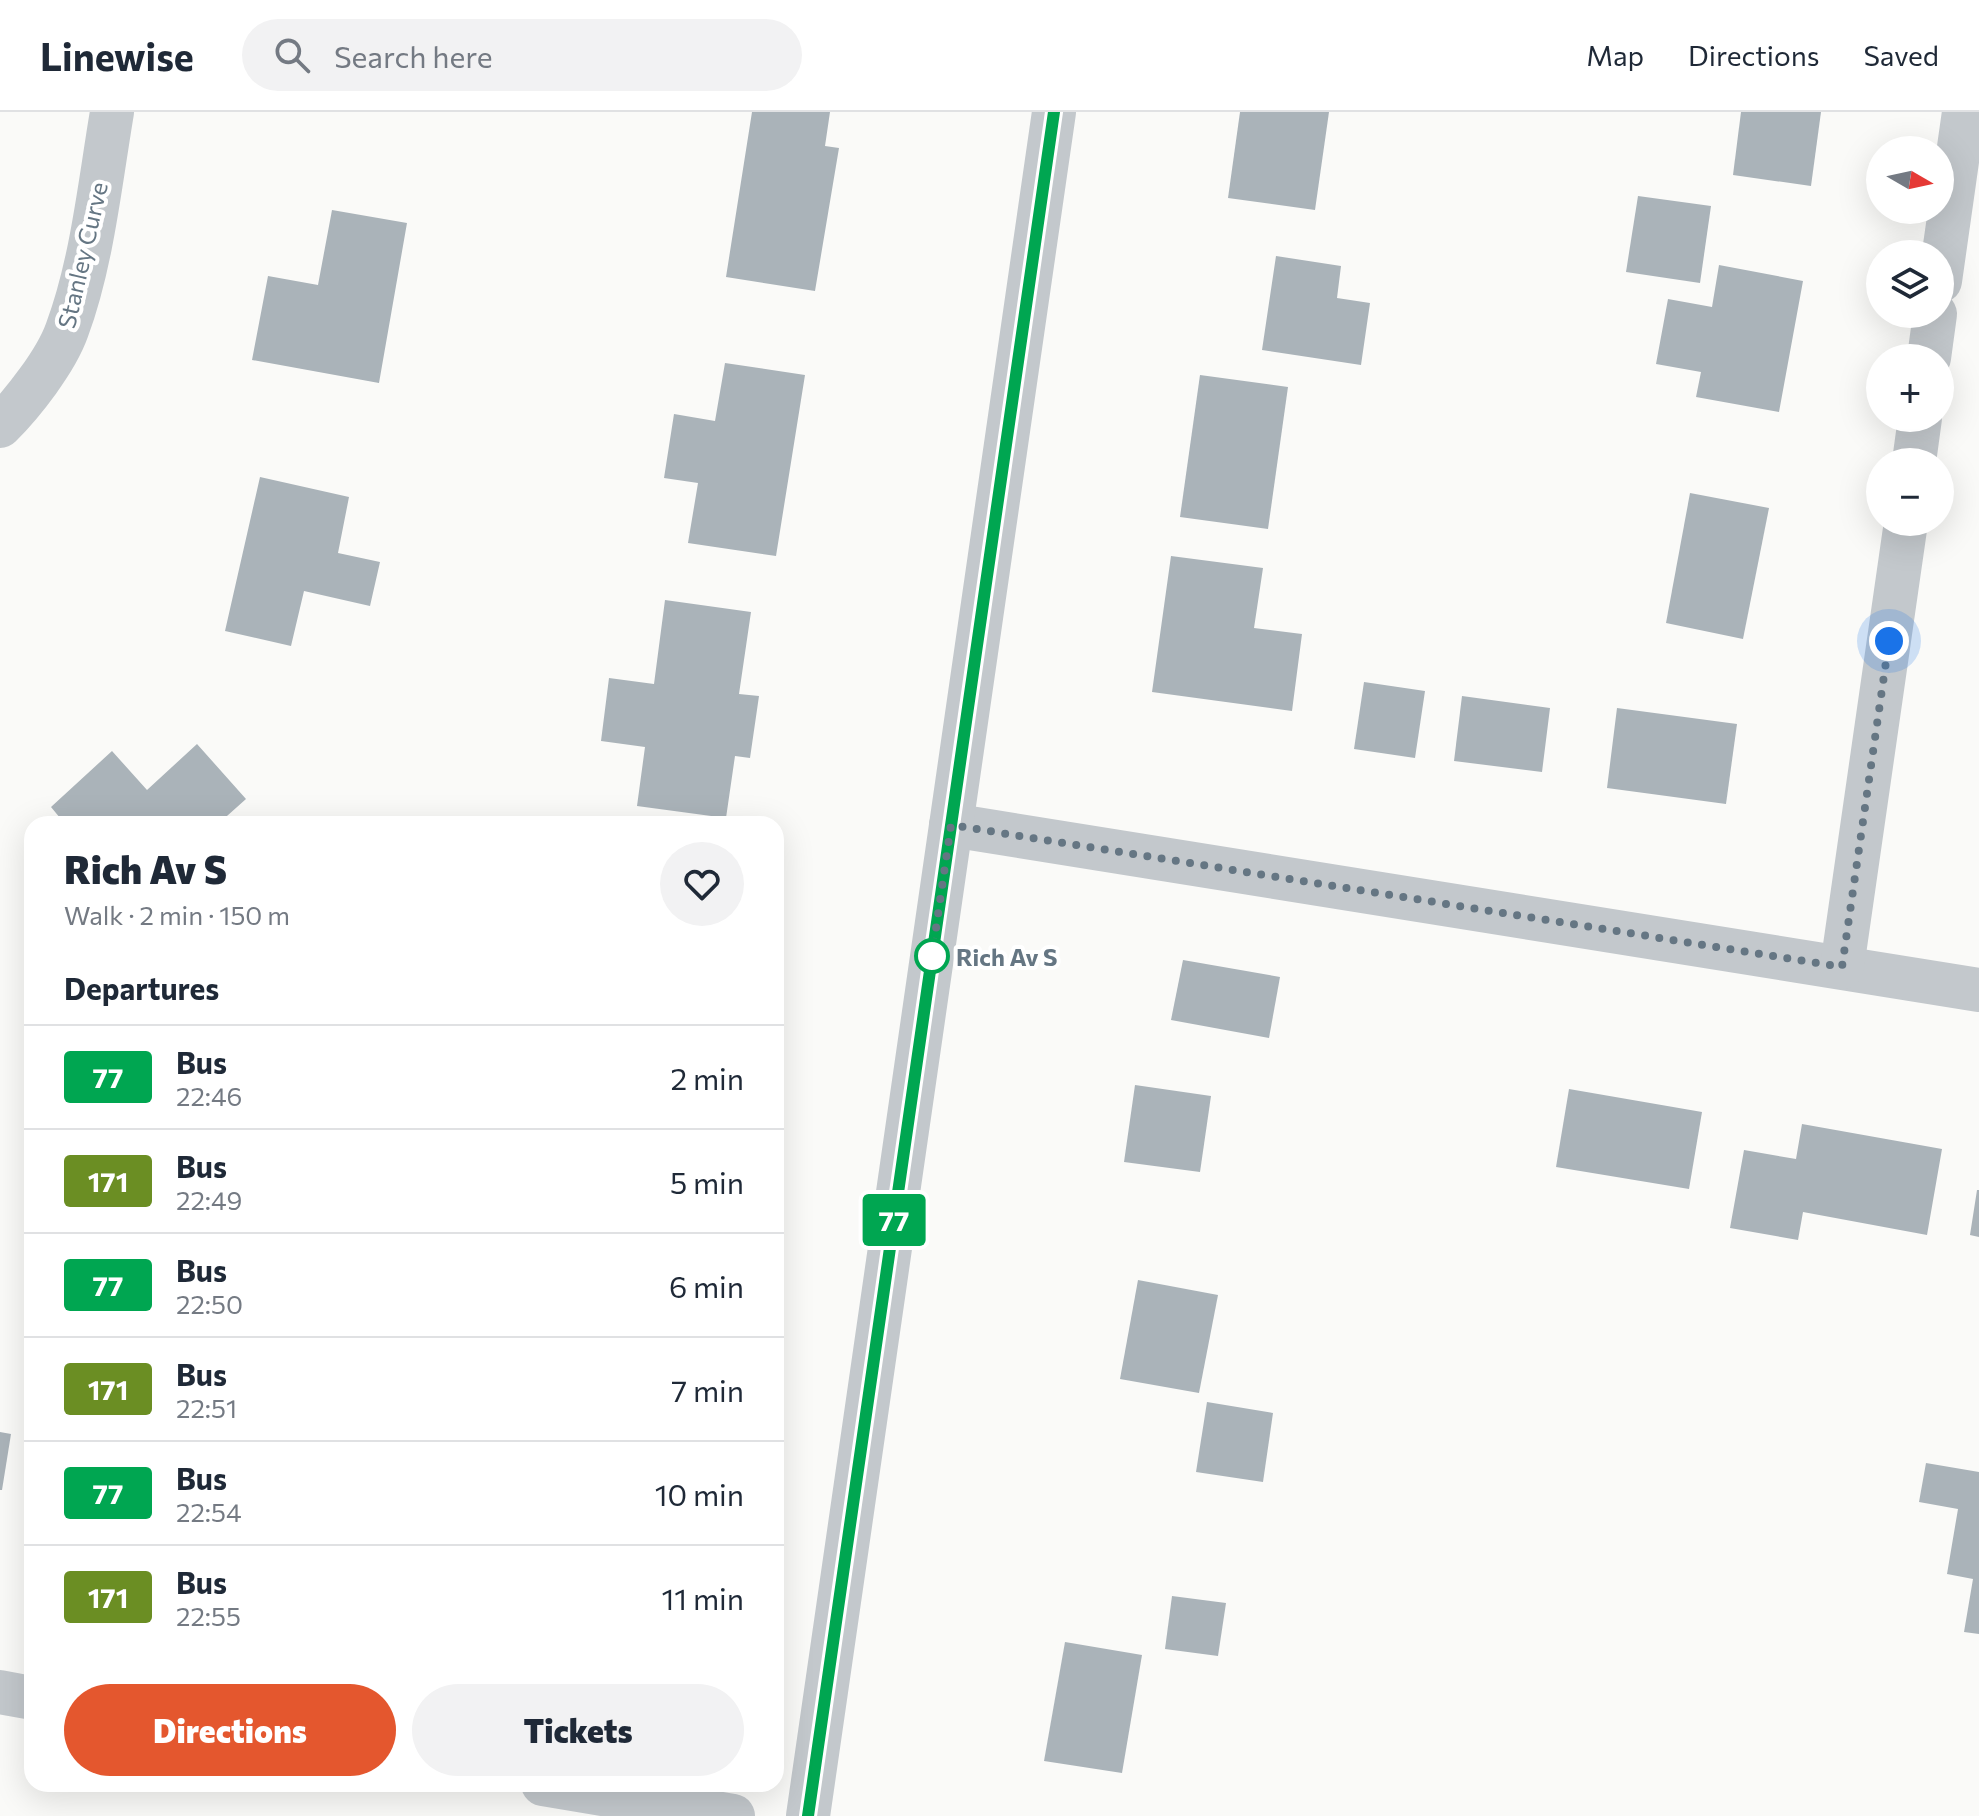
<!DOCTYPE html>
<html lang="en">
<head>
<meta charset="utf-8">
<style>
	:root { --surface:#fff; --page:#f2f2f3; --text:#1f2937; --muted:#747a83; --line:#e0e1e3; --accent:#e4572e }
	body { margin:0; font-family:Commissioner,sans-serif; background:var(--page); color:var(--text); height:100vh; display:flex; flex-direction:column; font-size:30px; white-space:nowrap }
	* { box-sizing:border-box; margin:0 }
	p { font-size:26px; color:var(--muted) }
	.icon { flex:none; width:44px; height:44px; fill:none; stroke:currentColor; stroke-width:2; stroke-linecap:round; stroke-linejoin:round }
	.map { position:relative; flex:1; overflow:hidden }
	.panel { position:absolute; left:24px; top:704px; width:760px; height:976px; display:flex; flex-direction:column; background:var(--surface); border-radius:24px; box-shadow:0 8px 32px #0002 }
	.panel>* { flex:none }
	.badge { padding:0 16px; border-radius:6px; font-size:28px; line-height:52px }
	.needle { width:52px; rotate:99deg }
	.fabs { position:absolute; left:1866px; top:24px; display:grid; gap:16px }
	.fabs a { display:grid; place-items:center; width:88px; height:88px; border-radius:50%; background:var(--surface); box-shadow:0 8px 32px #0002; font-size:40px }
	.you { position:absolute; width:40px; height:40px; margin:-20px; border:6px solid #fff; border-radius:50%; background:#1a73e8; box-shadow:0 0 0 12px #1a73e833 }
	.map>.badge { position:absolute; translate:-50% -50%; box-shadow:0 0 0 4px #fff }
	h2 { padding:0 40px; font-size:30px; line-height:72px }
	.round { display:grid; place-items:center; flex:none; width:84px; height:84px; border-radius:42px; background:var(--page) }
	.summary { display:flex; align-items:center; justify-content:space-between; height:136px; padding:0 40px }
	h1 { font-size:38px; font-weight:800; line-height:60px }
	.primary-button { display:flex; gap:16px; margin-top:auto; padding:16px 40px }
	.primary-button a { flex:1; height:92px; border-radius:48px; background:var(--accent); color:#fff; font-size:32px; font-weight:800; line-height:92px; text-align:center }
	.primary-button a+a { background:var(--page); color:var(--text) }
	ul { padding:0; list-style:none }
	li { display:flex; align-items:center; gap:24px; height:104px; padding:0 40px; border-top:2px solid var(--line) }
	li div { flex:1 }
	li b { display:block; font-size:30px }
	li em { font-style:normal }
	li .badge { min-width:88px; font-weight:700; text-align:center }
	header { display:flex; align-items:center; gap:48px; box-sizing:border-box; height:112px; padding:0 40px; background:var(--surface); border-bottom:2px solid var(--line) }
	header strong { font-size:38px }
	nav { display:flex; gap:44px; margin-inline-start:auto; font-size:28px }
	.search { width:560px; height:72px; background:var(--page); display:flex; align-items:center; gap:20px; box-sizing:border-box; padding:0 28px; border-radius:44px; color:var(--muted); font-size:30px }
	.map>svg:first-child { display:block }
</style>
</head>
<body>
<header>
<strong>Linewise</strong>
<div class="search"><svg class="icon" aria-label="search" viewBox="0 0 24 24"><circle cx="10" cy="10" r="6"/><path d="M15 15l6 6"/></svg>Search here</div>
<nav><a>Map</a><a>Directions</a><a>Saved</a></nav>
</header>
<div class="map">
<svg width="1979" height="1704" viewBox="0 0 1979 1704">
	<rect width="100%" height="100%" fill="#fafaf8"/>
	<g fill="#aab3b9">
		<path d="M752,0H830L825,34L839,36L815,179L726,165Z"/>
		<path d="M1240,0H1329L1315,98L1228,86Z"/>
		<path d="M1741,0H1821L1811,74L1733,63Z"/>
		<path d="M1638,84L1711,94L1700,171L1626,160Z"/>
		<path d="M332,98L407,111L379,271L252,248L268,164L318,173Z"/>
		<path d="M1276,144L1341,154L1337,186L1370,191L1361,253L1262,238Z"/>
		<path d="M1719,153L1803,169L1779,300L1696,285L1701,260L1656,252L1668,187L1712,195Z"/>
		<path d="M725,251L805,263L776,444L688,431L698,371L664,366L674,302L715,309Z"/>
		<path d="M1200,263L1288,275L1268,417L1180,405Z"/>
		<path d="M260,365L349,385L338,441L380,450L370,494L304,479L291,534L225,519Z"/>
		<path d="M1690,381L1769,396L1743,527L1666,511Z"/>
		<path d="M1171,444L1263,456L1254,516L1302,522L1292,599L1152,580Z"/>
		<path d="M665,488L751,500L739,582L759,584L750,646L735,644L726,706L637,694L645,635L601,629L609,566L654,572Z"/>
		<path d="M1364,570L1425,579L1415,646L1354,637Z"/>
		<path d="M1462,584L1550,596L1542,660L1454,649Z"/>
		<path d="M1617,596L1737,612L1726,692L1607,676Z"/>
		<path d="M197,632L246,687L218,712H65L51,695L112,639L147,678Z"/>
		<path d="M1183,848L1280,865L1269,926L1171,908Z"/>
		<path d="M1135,973L1211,984L1200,1060L1124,1050Z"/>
		<path d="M1569,977L1702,1000L1689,1077L1556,1055Z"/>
		<path d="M1802,1012L1942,1037L1927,1123L1803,1100L1798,1128L1730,1116L1744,1038L1796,1047Z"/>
		<path d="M1977,1078H1979V1125L1970,1123Z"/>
		<path d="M1138,1168L1218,1183L1199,1281L1120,1267Z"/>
		<path d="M1207,1290L1273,1301L1263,1370L1196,1360Z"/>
		<path d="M0,1320L11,1322L2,1378H0Z"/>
		<path d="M1926,1351L1979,1360V1522L1964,1520L1973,1467L1947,1462L1958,1397L1919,1390Z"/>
		<path d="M1172,1484L1226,1491L1218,1544L1165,1537Z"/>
		<path d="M1065,1530L1142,1543L1122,1661L1044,1649Z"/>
	</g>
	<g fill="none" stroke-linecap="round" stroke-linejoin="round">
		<g stroke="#c3c8cc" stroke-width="44">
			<path d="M1940,169L1964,0"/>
			<path d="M1929,246L1935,202"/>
			<path d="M0,314C23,291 56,249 67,218C92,151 100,71 112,0"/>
			<path d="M1914,350L1920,306"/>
			<path d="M951,713L1979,878"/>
			<path d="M1842,855L1906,410"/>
			<path d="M0,1580L32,1586"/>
			<path d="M543,1672L733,1704"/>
		</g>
		<path stroke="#c3c8cc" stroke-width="44" d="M808,1704L1054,0"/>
	</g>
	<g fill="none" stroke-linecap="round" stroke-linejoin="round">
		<defs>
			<path id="line" d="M808,1704L1054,0"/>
		</defs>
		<use href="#line" stroke="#fff" stroke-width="18"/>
		<use href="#line" stroke="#00a651" stroke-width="12"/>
		<path stroke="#657683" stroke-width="8" stroke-dasharray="0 14.4" d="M932,844L951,713L1842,855L1889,529"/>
	</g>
	<circle fill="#fff" stroke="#00a651" stroke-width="4" cx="932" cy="844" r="16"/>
	<g text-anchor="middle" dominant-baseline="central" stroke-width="8" stroke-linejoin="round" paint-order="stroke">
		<g font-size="24" fill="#657683" stroke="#fff">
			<text transform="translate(82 143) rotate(-77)">Stanley Curve</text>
		</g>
		<g font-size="24" font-weight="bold" fill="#657683" stroke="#fff" text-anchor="start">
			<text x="956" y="844">Rich Av S</text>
		</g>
	</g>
</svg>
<div class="fabs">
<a><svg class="needle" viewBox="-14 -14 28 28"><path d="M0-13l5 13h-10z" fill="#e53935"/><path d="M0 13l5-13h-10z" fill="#747a83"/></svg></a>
<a><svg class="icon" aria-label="layers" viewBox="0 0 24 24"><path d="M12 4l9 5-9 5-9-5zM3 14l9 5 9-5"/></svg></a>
<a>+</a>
<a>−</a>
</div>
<div class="you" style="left:1889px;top:529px"></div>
<b class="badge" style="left:894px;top:1108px;background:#00a651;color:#fff">77</b>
<section class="panel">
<div class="summary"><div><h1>Rich Av S</h1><p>Walk · 2 min · 150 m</p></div><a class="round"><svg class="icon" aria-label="heart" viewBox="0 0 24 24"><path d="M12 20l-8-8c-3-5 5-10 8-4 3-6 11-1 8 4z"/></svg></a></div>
<h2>Departures</h2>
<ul>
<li><span class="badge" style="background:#00a651;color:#fff">77</span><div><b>Bus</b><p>22:46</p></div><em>2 min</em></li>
<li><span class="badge" style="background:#6b8e23;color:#fff">171</span><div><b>Bus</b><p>22:49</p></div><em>5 min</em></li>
<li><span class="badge" style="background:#00a651;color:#fff">77</span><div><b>Bus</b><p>22:50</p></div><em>6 min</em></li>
<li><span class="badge" style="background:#6b8e23;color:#fff">171</span><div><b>Bus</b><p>22:51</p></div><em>7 min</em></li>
<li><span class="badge" style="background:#00a651;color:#fff">77</span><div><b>Bus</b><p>22:54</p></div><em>10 min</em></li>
<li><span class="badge" style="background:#6b8e23;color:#fff">171</span><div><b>Bus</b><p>22:55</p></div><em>11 min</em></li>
</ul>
<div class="primary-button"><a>Directions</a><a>Tickets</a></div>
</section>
</div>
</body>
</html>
